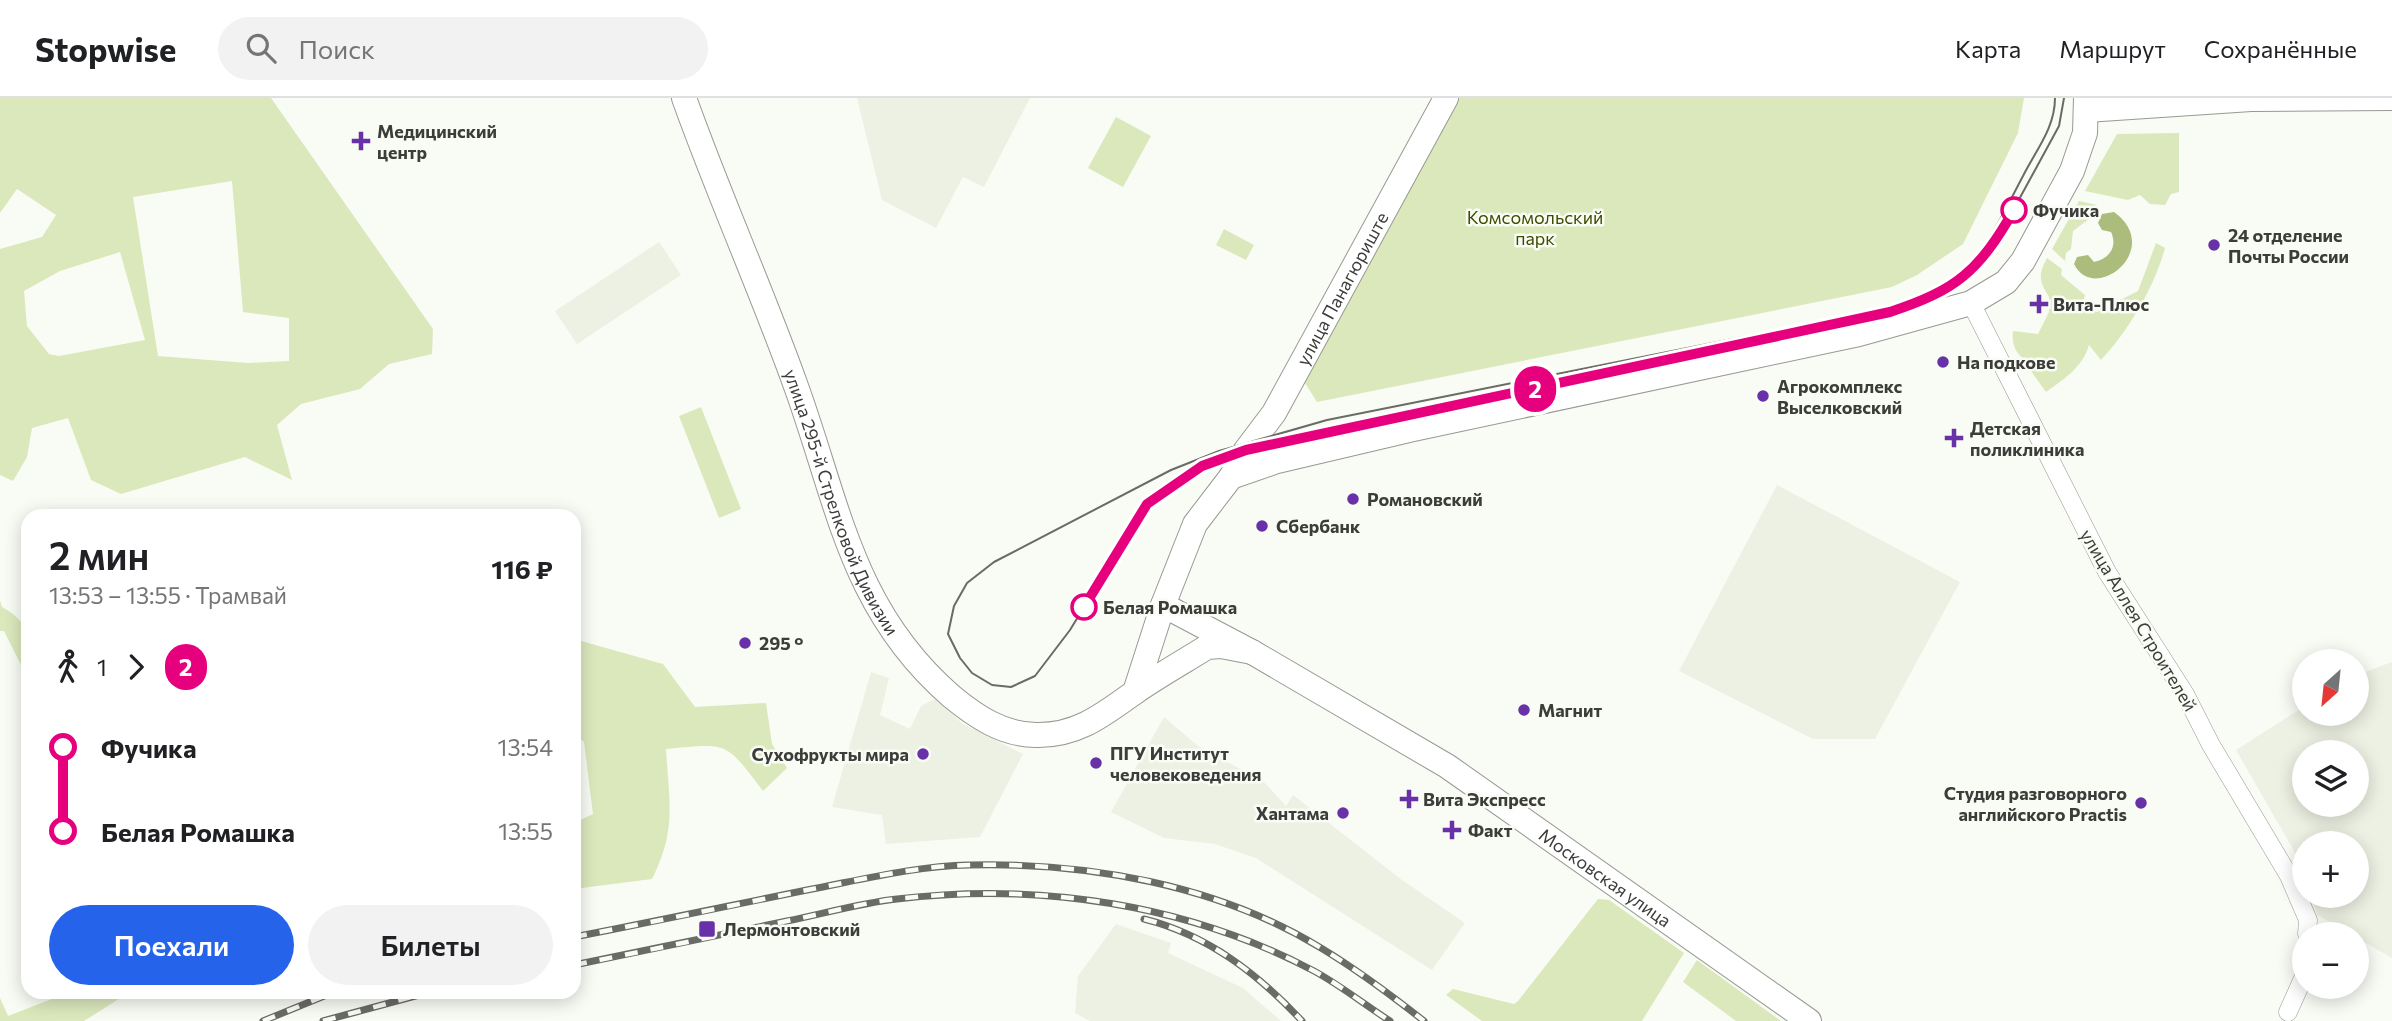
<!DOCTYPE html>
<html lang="ru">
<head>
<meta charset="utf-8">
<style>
	:root { --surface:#fff; --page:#f2f2f2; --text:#202124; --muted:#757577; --line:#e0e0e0; --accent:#2563eb }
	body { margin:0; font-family:Commissioner,sans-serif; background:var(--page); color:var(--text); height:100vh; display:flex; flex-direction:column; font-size:26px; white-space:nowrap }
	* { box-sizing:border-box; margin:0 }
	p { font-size:23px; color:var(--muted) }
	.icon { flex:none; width:38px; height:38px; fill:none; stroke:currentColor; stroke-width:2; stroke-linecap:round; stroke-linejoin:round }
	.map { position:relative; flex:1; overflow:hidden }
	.side { position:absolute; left:21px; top:411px; width:560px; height:490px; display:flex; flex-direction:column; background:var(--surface); border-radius:21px; box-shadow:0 4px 18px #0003 }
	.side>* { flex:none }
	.badge { padding:0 14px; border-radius:23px; font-size:24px; line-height:46px }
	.needle { width:46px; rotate:207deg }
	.fabs { position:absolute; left:2292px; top:551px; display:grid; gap:14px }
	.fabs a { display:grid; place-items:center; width:77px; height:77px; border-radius:50%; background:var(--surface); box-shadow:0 4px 18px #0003; font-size:35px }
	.map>.badge { position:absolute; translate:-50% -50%; box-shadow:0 0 0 4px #fff }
	.legs { display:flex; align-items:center; gap:10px; height:77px; padding:0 28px; font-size:23px }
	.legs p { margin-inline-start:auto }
	.headline { display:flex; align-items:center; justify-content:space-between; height:119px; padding:0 28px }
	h1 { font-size:38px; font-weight:600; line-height:52px }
	.action { display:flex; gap:14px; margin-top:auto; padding:14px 28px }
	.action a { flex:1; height:80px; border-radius:42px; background:var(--accent); color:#fff; font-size:28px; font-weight:600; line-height:80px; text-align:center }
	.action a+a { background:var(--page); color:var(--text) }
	ul { padding:0 28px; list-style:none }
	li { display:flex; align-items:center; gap:24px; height:84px; font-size:26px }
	li i { display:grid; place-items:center; width:10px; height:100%; margin:0 9px; background:currentColor }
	li i::after { content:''; width:18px; height:18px; margin:-9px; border:5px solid; border-radius:50%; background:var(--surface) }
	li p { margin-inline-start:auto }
	li:first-child i { background:linear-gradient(#0000 50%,currentColor 0) }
	li:last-child i { background:linear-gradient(currentColor 50%,#0000 0) }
	header { display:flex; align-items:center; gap:42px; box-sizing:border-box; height:98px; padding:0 35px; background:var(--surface); border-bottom:2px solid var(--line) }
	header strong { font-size:33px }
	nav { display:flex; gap:38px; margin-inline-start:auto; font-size:24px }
	.search { width:490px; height:63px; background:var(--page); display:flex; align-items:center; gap:18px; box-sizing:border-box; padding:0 24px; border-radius:38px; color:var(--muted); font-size:26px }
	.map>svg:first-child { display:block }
</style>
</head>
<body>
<header>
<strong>Stopwise</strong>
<div class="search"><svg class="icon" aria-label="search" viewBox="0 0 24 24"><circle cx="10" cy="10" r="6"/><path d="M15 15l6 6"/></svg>Поиск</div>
<nav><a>Карта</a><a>Маршрут</a><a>Сохранённые</a></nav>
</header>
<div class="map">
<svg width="2392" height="923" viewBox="0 0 2392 923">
	<rect width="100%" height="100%" fill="#f9fcf4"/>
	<g fill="#edf1e3" fill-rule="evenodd">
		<path d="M857,0H1030L984,89L963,79L936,130L882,102Z"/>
		<path d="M659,144L681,177L577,246L555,213Z"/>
		<path d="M1777,387L1960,484L1875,641H1813L1679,573Z"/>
		<path d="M2392,564V860L2357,840V836H2352L2317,817L2312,798H2357V746H2305V772L2236,652L2305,608V616H2357V577ZM2305,654H2357V707H2305Z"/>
		<path d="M871,574L889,580L880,617L910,631L921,608L935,601L963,626L1023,656L980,739L886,746L882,717L832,709Z"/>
		<path d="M1164,619L1198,648L1264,684L1286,708L1293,697L1402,782L1465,825L1432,872L1256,760L1215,746L1164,740L1111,714Z"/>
		<path d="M1116,826L1171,845L1168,855L1243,890L1281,923H1090L1075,915L1078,878Z"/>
	</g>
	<g fill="#dbe8bc" fill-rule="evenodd">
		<path d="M0,0H271L433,231L432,256L389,266L360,291L301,306L277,327L292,382L245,359L121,396L91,382L68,320L32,330L27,359L13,383L0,377V151L42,139L56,117L17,91L0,115ZM232,83L243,214L289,220V263L248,265L158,258L133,99ZM120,154L145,242L59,258L49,256L27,228L24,193L60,173Z"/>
		<path d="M1456,0H2024L2018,35L1963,146L1917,177L1892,189L1317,304L1305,285Z"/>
		<path d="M1116,19L1151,38L1123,89L1088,70Z"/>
		<path d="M2179,35V94L2171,96L2165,107L2150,106L2140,97L2128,102L2085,93L2117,36Z"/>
		<path d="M2079,103L2097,107L2091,113L2089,121L2073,133L2071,151L2066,155L2065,163L2052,151Z"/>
		<path d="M1224,131L1254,147L1246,162L1216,147Z"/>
		<path d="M2156,145L2165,150C2154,190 2129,232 2101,262L2089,247C2083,269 2064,281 2046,294L2031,273V264C2017,260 2011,247 2013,233L2038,236L2049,214V199C2039,183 2038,177 2047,160L2062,171L2061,177L2085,197L2083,206L2085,211L2097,214L2138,193Z"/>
		<path d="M701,309L741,411L719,420L679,318Z"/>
		<path d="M0,503L2,509C36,528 28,546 28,581L4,533H0Z"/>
		<path d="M574,541L663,566L695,609L766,605L772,646L787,670L763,693C725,643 729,645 666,651C669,705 677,731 652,781L574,791V725L593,716L584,644L574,636Z"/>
		<path d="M1598,801L1609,802L1684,855L1642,923H1482L1446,897L1453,891L1514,906L1518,903Z"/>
		<path d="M1697,862L1781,923H1736L1683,884Z"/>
		<path d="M70,894H130L84,923H0V900L8,918Z"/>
	</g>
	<path fill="#abbc7d" d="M2114,114C2165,151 2094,207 2074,166L2077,159L2088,157L2094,164C2109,161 2118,149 2111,134L2102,132L2098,125L2102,116Z"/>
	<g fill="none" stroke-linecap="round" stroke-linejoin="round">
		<defs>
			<g id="street">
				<path d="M1971,205L2107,474L2185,596L2211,647L2289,778L2308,822L2307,836"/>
				<path d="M2288,914L2305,876"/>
			</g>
			<g id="secondary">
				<path id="s1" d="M684,0C719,98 762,193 797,291C839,408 852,512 951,598C975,618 1003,637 1036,637C1077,638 1103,617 1135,594C1158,578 1183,564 1207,549L1221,548L1252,554"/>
				<path d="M2086,12L2251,1L2392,0"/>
				<path id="s2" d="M1231,379L1246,352L1274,315L1446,0"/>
				<path id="s3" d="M1163,507L1252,554L1447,668L1809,923"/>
				<path d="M1135,594L1163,507L1195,426L1231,379L1277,363L1413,331L1859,236L1971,205L2006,184L2023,163L2072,73L2085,35L2086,0"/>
			</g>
		</defs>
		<use href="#street" stroke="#979992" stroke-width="19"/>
		<use href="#secondary" stroke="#979992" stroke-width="26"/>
		<use href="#street" stroke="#fff" stroke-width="18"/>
		<use href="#secondary" stroke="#fff" stroke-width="24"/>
		<path stroke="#6a6b67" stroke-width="2" d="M2055,0C2055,30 2036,52 2023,78C2007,108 1993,140 1970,164C1929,206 1866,213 1812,225L1327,322L1219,353L1171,372L994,464L967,485L954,508L948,536L960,560L972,575L992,587L1011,589L1035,578L1070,532L1147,406L1202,368L1246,352L1815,233L1923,203L1954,188L1992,151L2059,28L2064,0"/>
		<defs>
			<g id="rail">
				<path d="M1144,821C1208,837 1258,876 1302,923"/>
				<path d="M574,839C652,824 730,808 807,792C860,782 915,768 969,767C1088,764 1218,787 1321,850C1356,871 1391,897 1424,923"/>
				<path d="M574,867C645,853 716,838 787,823C823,816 860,805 897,801C1039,784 1187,806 1314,873C1340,887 1365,907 1390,923"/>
				<path d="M263,923L334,894"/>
				<path d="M323,923L430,894"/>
			</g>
		</defs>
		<use href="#rail" stroke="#6a6b67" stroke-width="7"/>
		<use href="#rail" stroke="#f9fcf4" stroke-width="4.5" stroke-dasharray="13" stroke-linecap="butt"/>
	</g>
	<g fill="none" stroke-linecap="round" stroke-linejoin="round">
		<defs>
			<path id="line-1" d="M1084,509L1147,406L1202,368L1246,352L1890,214C1957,192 1979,173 2014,112"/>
		</defs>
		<use href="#line-1" stroke="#fff" stroke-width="16"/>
		<use href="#line-1" stroke="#e6007e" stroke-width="10"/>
	</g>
	<g fill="#6831a7" stroke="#f9fcf4" stroke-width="2.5">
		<path d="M357.5 32.5h7v7h7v7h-7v7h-7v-7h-7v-7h7z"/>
		<circle cx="2214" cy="147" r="7"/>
		<path d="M2035.5 195.5h7v7h7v7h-7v7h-7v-7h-7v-7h7z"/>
		<circle cx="1943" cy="264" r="7"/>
		<circle cx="1763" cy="298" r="7"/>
		<path d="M1950.5 329.5h7v7h7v7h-7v7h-7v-7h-7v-7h7z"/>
		<circle cx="1353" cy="401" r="7"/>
		<circle cx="1262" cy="428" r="7"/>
		<circle cx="745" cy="545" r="7"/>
		<circle cx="1524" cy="612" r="7"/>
		<circle cx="923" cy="656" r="7"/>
		<circle cx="1096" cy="665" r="7"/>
		<path d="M1405.5 690.5h7v7h7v7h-7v7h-7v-7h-7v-7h7z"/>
		<circle cx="2141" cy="705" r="7"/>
		<circle cx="1343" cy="715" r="7"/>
		<path d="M1448.5 721.5h7v7h7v7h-7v7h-7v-7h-7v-7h7z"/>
		<rect x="698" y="822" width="18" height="18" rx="3.5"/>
	</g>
	<g fill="#fff" stroke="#e6007e" stroke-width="3.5">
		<circle cx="2014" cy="112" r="12"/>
		<circle cx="1084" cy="509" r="12"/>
	</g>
	<g text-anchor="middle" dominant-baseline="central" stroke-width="5" stroke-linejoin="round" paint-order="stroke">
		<g font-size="18" font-weight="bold" fill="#3c3d3a" stroke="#f9fcf4" text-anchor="start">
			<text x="377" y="33">Медицинский<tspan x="377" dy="21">центр</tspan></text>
			<text x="2228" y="137">24 отделение<tspan x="2228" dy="21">Почты России</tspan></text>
			<text x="2053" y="206">Вита-Плюс</text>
			<text x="1957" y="264">На подкове</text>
			<text x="1777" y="288">Агрокомплекс<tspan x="1777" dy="21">Выселковский</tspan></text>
			<text x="1970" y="330">Детская<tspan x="1970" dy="21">поликлиника</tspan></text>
			<text x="1367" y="401">Романовский</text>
			<text x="1276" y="428">Сбербанк</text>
			<text x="759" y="545">295 °</text>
			<text x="1538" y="612">Магнит</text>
			<text x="1110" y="655">ПГУ Институт<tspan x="1110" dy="21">человековедения</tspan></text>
			<text x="909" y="656" text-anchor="end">Сухофрукты мира</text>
			<text x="2127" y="695" text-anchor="end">Студия разговорного<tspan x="2127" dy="21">английского Practis</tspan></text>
			<text x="1423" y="701">Вита Экспресс</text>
			<text x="1329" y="715" text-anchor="end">Хантама</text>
			<text x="1468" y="732">Факт</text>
			<text x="723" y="831">Лермонтовский</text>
		</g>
		<g font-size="18" font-weight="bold" fill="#3c3d3a" stroke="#f9fcf4" text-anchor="start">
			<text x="2033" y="112">Фучика</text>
			<text x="1103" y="509">Белая Ромашка</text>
		</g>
		<g font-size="18" fill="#3e4c00" stroke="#f9fcf4">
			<text x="1535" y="119">Комсомольский<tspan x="1535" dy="21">парк</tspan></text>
		</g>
		<g font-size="18" fill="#3c3d3a" stroke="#f9fcf4">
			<text stroke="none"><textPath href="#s2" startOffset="219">улица Панагюриште</textPath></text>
			<text stroke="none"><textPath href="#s1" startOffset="434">улица 295-й Стрелковой Дивизии</textPath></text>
			<text transform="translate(2139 522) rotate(59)">улица Аллея Строителей</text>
			<text stroke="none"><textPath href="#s3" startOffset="520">Московская улица</textPath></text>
		</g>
	</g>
</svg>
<div class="fabs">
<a><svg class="needle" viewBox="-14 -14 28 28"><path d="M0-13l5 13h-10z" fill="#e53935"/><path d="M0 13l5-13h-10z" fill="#757577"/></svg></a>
<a><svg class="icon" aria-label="layers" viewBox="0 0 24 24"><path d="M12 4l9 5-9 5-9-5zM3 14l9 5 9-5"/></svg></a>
<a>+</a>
<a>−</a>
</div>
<b class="badge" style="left:1535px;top:291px;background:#e6007e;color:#fff">2</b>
<section class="side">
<div class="headline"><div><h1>2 мин</h1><p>13:53 – 13:55 · Трамвай</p></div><b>116 ₽</b></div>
<div class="legs"><svg class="icon" aria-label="walk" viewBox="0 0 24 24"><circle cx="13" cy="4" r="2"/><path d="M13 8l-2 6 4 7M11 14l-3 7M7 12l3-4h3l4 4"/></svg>1<svg class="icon" aria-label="forward" viewBox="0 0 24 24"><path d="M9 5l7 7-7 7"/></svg><b class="badge" style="background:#e6007e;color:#fff">2</b></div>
<ul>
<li><i style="color:#e6007e"></i><b>Фучика</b><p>13:54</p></li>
<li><i style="color:#e6007e"></i><b>Белая Ромашка</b><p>13:55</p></li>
</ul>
<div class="action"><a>Поехали</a><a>Билеты</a></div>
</section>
</div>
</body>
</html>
